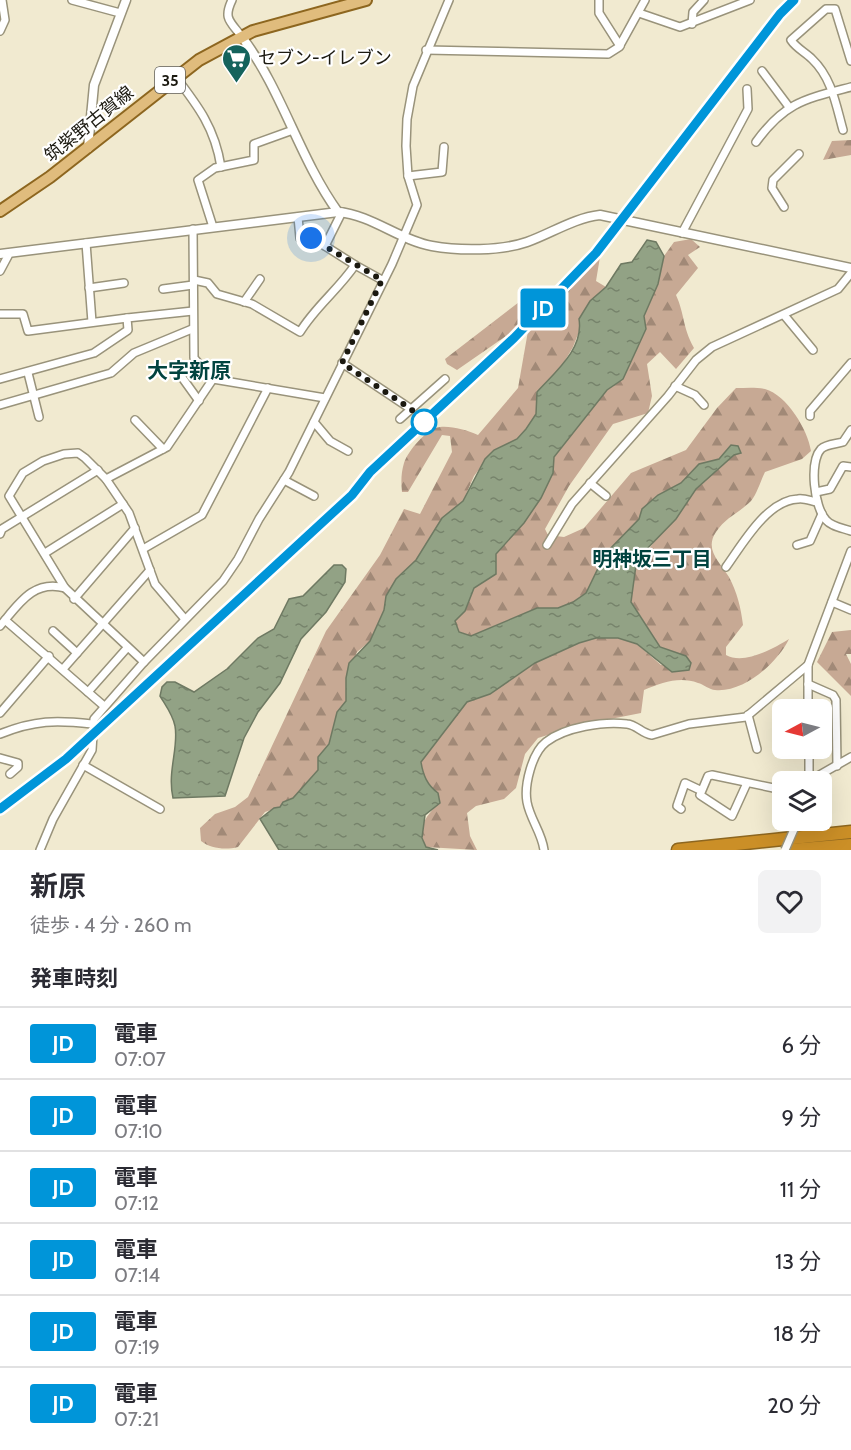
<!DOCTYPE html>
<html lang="ja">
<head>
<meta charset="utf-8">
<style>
	:root { --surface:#fff; --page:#f2f2f3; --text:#2b2b33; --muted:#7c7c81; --line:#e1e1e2 }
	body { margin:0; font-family:Cabin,"Noto Sans JP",sans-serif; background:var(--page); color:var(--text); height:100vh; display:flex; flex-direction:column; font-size:22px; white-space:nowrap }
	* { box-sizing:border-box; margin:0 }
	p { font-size:20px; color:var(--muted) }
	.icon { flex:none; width:33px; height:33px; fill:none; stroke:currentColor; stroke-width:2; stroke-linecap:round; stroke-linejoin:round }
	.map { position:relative; height:850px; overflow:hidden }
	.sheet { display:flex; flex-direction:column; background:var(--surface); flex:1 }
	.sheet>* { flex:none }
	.badge { padding:0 12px; border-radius:4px; font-size:21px; line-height:39px }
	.needle { width:39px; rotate:263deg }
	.controls { position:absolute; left:772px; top:699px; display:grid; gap:12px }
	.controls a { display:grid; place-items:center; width:60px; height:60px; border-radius:9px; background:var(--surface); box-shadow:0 6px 24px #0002; font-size:30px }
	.you { position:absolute; width:30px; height:30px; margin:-15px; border:4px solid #fff; border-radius:50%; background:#1a73e8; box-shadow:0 0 0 9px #1a73e833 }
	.map>.badge { position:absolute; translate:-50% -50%; box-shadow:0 0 0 3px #fff }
	h2 { padding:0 30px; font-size:22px; line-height:54px }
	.round { display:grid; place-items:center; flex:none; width:63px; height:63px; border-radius:9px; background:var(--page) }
	.overview { display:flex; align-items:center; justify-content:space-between; height:102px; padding:0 30px }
	h1 { font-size:28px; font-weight:700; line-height:45px }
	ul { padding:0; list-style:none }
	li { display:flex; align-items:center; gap:18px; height:72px; padding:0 30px; border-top:2px solid var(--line) }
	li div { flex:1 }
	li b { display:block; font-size:22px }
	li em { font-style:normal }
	li .badge { min-width:66px; font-weight:700; text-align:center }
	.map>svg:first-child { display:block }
</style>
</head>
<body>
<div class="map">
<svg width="851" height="850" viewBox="0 0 851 850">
	<defs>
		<pattern id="forest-firs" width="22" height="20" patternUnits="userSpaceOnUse" patternTransform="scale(1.5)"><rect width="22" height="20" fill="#c7a994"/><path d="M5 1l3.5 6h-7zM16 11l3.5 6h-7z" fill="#a18977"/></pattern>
		<pattern id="water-ripples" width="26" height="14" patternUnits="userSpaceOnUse" patternTransform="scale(1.5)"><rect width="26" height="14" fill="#92a285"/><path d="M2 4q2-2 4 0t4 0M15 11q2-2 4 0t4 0" fill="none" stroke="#76836b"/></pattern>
	</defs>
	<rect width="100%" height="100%" fill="#f1ead0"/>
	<g fill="url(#forest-firs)">
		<path d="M851,140V155L823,160L832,141Z"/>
		<path d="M691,239L700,247L688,255L698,268L676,295C685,315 682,326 694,348L676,369L660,352L647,364L652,396L648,413L613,424L569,486L545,529L548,535L564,537L584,528L631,473L686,450L717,408L736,388C745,388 756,387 765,389C787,395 808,430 811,451L802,459L765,472C761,480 757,494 751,501C739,513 726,517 716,532C704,550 720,562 729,577C737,592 741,608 743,625L726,647V655C744,665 773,649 789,639C778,662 744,693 715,690C710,690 703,684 698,683C679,676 662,683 644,690L641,713L580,725L538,738L525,754L516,788L504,799L476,806L467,813L470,836L477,850L426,847C416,827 426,816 440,802L438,793C427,785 423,775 421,762L467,702L490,694L535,663L579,643L596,638H618L637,644L661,665L686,656L660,647L631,601L636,565L696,489L734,455L741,453L731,445L719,459L699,464L681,483L658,495L642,509L639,519L605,554L586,593L573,602L558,608H537L471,636L459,632L455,621L465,611L474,588L496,574V554L553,473L554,457L607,390L623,379L646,329L644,316L658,284L664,256L674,242Z"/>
		<path d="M593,257H600L596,281L606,287L590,301L579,319L580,329L573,347L560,369L544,385L536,414L526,429L517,439L494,450L474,476L463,501L442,518L416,560L396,579L386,596L384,610L370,641L357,652L346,678V701L337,712L329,744L318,757V770L293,798L283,802L280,807L265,812L238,847C226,850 211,849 201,841L200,828L215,814L235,807L248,797L326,631L380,555L404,509L420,514L452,452L450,436L442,435L408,492H402C401,482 401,473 404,463C408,451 427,428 440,427C453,426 466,430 478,435L518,388L528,331L519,327L457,370L447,364L445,359L540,286L566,293Z"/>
		<path d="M851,630V654H846L851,664V696L817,662L832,632Z"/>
	</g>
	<g fill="url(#water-ripples)" stroke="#6e7962" stroke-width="1.5">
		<path d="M647,240L656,242L664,256L658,284L644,316L646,329L623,379L607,390L554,457L553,473L541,498L524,523L496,554V574L474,588L465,611L455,621L459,632L471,636L537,608H558L573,602L586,593L605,554L639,519L642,509L658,495L681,483L699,464L719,459L731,445L738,446L741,453L734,455L696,489L676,519L640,556L636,565L631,602L660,647L686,656L691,663L689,670L672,672L637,644L618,638H596L579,643L535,663L490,694L467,702L421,762C423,775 427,785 438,793L440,803L425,815L422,838L426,847L438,850H279L260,819L274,808L280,807L283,802L293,798L318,770V757L329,744L337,712L346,701V678L349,663L370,641L384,610L386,596L396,579L416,560L442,518L463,501L485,459L494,450L517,439L526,429L536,414L537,392C555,372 584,349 579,319L590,301L606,287L621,264L632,262Z"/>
		<path d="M334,565H342L346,569L345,582L326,612L301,639L280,683L258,712L244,738L225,796L173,798C167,772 179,747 175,726C173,715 166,706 160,696L162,687L167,682H175L194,692L227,669L258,638L274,629L289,599L303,596Z"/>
	</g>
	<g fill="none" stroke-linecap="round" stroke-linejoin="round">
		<defs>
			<g id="minor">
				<path d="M72,0L120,13"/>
				<path d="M232,0C223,19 230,21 242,37"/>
				<path d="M599,0V13L620,46"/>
				<path d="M639,13L680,27L750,0"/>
				<path d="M692,24L693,12L704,0"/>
				<path d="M0,31L5,20L2,0"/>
				<path d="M426,50L608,54L619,47L645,0"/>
				<path d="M762,71L789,107"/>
				<path d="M175,76C198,106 215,128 221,167"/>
				<path d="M843,130C836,105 832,78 812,59C805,52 796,48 791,40L826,9H835L851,61"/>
				<path d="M756,142C785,102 805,99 851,87"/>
				<path d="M408,176L442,172L444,147"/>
				<path d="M784,207L772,188L773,180L799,154"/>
				<path d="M342,212L325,246L355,265"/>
				<path d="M298,217L300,238H311L325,246"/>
				<path d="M213,227L198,180L215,168L254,160V144L293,130"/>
				<path d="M193,229L194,358L213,379L325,398"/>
				<path d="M682,233L748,109L747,89"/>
				<path d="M86,243L92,322"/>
				<path d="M0,271L8,256"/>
				<path d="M194,280L208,283L217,294L252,304L300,332C315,307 339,289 355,265L382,280"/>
				<path d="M89,288L124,283"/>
				<path d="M163,289L193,285"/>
				<path d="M244,302L260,279"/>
				<path d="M0,314H23L28,331L127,318"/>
				<path d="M784,315L813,350"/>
				<path d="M342,363L411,409"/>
				<path d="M28,373L39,417"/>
				<path d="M181,376L199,401"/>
				<path d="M0,379L94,353L128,330L127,318L193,311"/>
				<path d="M675,386L695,395L704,405"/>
				<path d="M0,405L111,373L134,353L192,329"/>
				<path d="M810,416V411L851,363"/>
				<path d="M400,419L445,379"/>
				<path d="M135,420L163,449"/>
				<path d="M314,422L330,441L348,451"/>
				<path d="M851,430L843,442C836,444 826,444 821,449C809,462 814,507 826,520C832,527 843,528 851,531"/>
				<path d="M106,479L167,447L213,379"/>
				<path d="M284,480L314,496"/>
				<path d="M590,483L606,496"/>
				<path d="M816,492L830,489L843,466L851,467"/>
				<path d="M0,534L2,529L98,470"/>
				<path d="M547,545L572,504L668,396L696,360L712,347L838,289L851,273"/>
				<path d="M797,545L810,541L822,514"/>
				<path d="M143,549L202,515L268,388"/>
				<path d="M45,553L123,504"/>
				<path d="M726,567C742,545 767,500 798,499C804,498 811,501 817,502"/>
				<path d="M74,599L135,528"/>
				<path d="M832,602L851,610"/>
				<path d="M5,620L104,706"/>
				<path d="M0,626C18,605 33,579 65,588"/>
				<path d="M53,631L77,653"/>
				<path d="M144,662L65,588L9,496L23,473L43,461L64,454L78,453L85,458L106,479L129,513L155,584L184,618"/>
				<path d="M63,669L150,570"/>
				<path d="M808,684L833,695L836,700L837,766"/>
				<path d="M88,692L127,648"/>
				<path d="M808,710V665L851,551"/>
				<path d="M0,713L49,656"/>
				<path d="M748,715L757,749"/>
				<path d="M0,734C35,720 56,720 92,724"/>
				<path d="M0,758L18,763V767L10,774"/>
				<path d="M83,765L160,809"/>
				<path d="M809,781L851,757"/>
				<path d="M809,782V748"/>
				<path d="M747,783L732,816L700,795L708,776L712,775L783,790"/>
				<path d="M681,809L677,806L685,783L700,790"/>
				<path d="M40,850L53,819L92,750L94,719L144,662L223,581L238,559L259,519L289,472L392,264L417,205L408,176L406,146L407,119L413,86L449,0"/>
				<path d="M544,850C542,833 530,819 527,802C524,785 532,753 546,742C565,727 604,721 627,724C637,725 641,733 652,735L689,724L746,717L808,665"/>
			</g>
			<g id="tertiary">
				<path d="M242,37C282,90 299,158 338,212"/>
				<path d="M88,148L94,85L126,0"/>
				<path d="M0,254L338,212C372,215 399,240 432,246C459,251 501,251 527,242C552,233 574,218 600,215L851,268"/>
			</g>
			<path id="primary" d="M0,211L50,177L199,60L253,31L366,0"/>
			<g id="motorway">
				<path d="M678,850L851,832"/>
				<path d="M791,850L851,845"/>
			</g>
		</defs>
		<use href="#minor" stroke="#99937b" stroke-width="10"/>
		<use href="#tertiary" stroke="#99937b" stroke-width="11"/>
		<use href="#primary" stroke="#8d661f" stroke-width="14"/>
		<use href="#motorway" stroke="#8d661f" stroke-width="15"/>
		<use href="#minor" stroke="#fff" stroke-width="7"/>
		<use href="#tertiary" stroke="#fff" stroke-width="8"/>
		<use href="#primary" stroke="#e0bc7d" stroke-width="10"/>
		<use href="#motorway" stroke="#cb8f27" stroke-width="12"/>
		<defs>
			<path id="rail" d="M0,809L38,782L92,735L560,300L620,218L780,14L794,0"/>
		</defs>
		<use href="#rail" stroke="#4f4c3f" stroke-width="4.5"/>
		<use href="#rail" stroke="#fff" stroke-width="2" stroke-dasharray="7" stroke-linecap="butt"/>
		<defs>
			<path id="minor-bridge" d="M785,850L798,820"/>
		</defs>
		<use href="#minor-bridge" stroke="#99937b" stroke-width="10" stroke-linecap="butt"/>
		<use href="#minor-bridge" stroke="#fff" stroke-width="7"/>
	</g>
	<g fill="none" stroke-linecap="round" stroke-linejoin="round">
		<defs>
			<path id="line" d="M0,809L66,759L352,495L370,472L514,338L596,253L780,14L794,0"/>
		</defs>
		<use href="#line" stroke="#fff" stroke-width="14"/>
		<use href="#line" stroke="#0095d9" stroke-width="9"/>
		<path stroke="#1b1910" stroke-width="6" stroke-dasharray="0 10.8" d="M311,238L382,280L342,363L411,409L424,422"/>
	</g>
	<defs>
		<symbol id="supermarket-pin" viewBox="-11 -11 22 30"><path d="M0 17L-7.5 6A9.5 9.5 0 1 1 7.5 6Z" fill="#15635c" stroke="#fff"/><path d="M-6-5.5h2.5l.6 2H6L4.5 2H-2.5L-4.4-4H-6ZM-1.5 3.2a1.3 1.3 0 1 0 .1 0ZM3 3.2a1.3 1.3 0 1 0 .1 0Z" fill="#fff"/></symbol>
	</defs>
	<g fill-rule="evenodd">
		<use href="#supermarket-pin" x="220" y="42" width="33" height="45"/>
	</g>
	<circle fill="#fff" stroke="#0095d9" stroke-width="3" cx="424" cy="422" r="12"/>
	<g text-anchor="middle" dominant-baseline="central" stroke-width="4.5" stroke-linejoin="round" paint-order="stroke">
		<rect fill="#fff" stroke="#5f5e58" stroke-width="1.5" x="155" y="67" width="30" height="26" rx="4.5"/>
		<g font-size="16" font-weight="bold" fill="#1b1910">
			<text x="170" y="80">35</text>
		</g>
		<g font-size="18" fill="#1b1910" stroke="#fff" text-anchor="start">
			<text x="258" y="58">セブン-イレブン</text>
		</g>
		<g font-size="18" fill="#1b1910" stroke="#fff">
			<text transform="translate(89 124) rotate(-39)">筑紫野古賀線</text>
		</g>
		<g font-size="20" font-weight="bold" fill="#01433f" stroke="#fff">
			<text x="652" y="559">明神坂三丁目</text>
		</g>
		<g font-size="21" font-weight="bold" fill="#01433f" stroke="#fff">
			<text x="189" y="370">大字新原</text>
		</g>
	</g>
</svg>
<div class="controls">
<a><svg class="needle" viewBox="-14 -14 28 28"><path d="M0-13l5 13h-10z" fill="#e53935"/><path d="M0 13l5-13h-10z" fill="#7c7c81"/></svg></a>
<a><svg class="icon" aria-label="layers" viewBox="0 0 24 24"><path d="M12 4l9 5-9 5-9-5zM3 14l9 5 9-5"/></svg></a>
</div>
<div class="you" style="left:311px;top:238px"></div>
<b class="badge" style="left:543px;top:308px;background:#0095d9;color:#fff">JD</b>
</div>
<section class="sheet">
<div class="overview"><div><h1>新原</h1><p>徒歩 · 4 分 · 260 m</p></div><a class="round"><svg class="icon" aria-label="heart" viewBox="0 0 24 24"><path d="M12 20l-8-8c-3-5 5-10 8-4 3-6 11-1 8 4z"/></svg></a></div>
<h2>発車時刻</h2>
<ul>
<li><span class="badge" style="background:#0095d9;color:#fff">JD</span><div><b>電車</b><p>07:07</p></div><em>6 分</em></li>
<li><span class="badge" style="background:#0095d9;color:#fff">JD</span><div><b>電車</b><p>07:10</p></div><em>9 分</em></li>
<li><span class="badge" style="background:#0095d9;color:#fff">JD</span><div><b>電車</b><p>07:12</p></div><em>11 分</em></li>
<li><span class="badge" style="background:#0095d9;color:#fff">JD</span><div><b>電車</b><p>07:14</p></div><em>13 分</em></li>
<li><span class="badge" style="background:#0095d9;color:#fff">JD</span><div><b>電車</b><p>07:19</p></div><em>18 分</em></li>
<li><span class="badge" style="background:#0095d9;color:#fff">JD</span><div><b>電車</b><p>07:21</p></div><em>20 分</em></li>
</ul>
</section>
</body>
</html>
